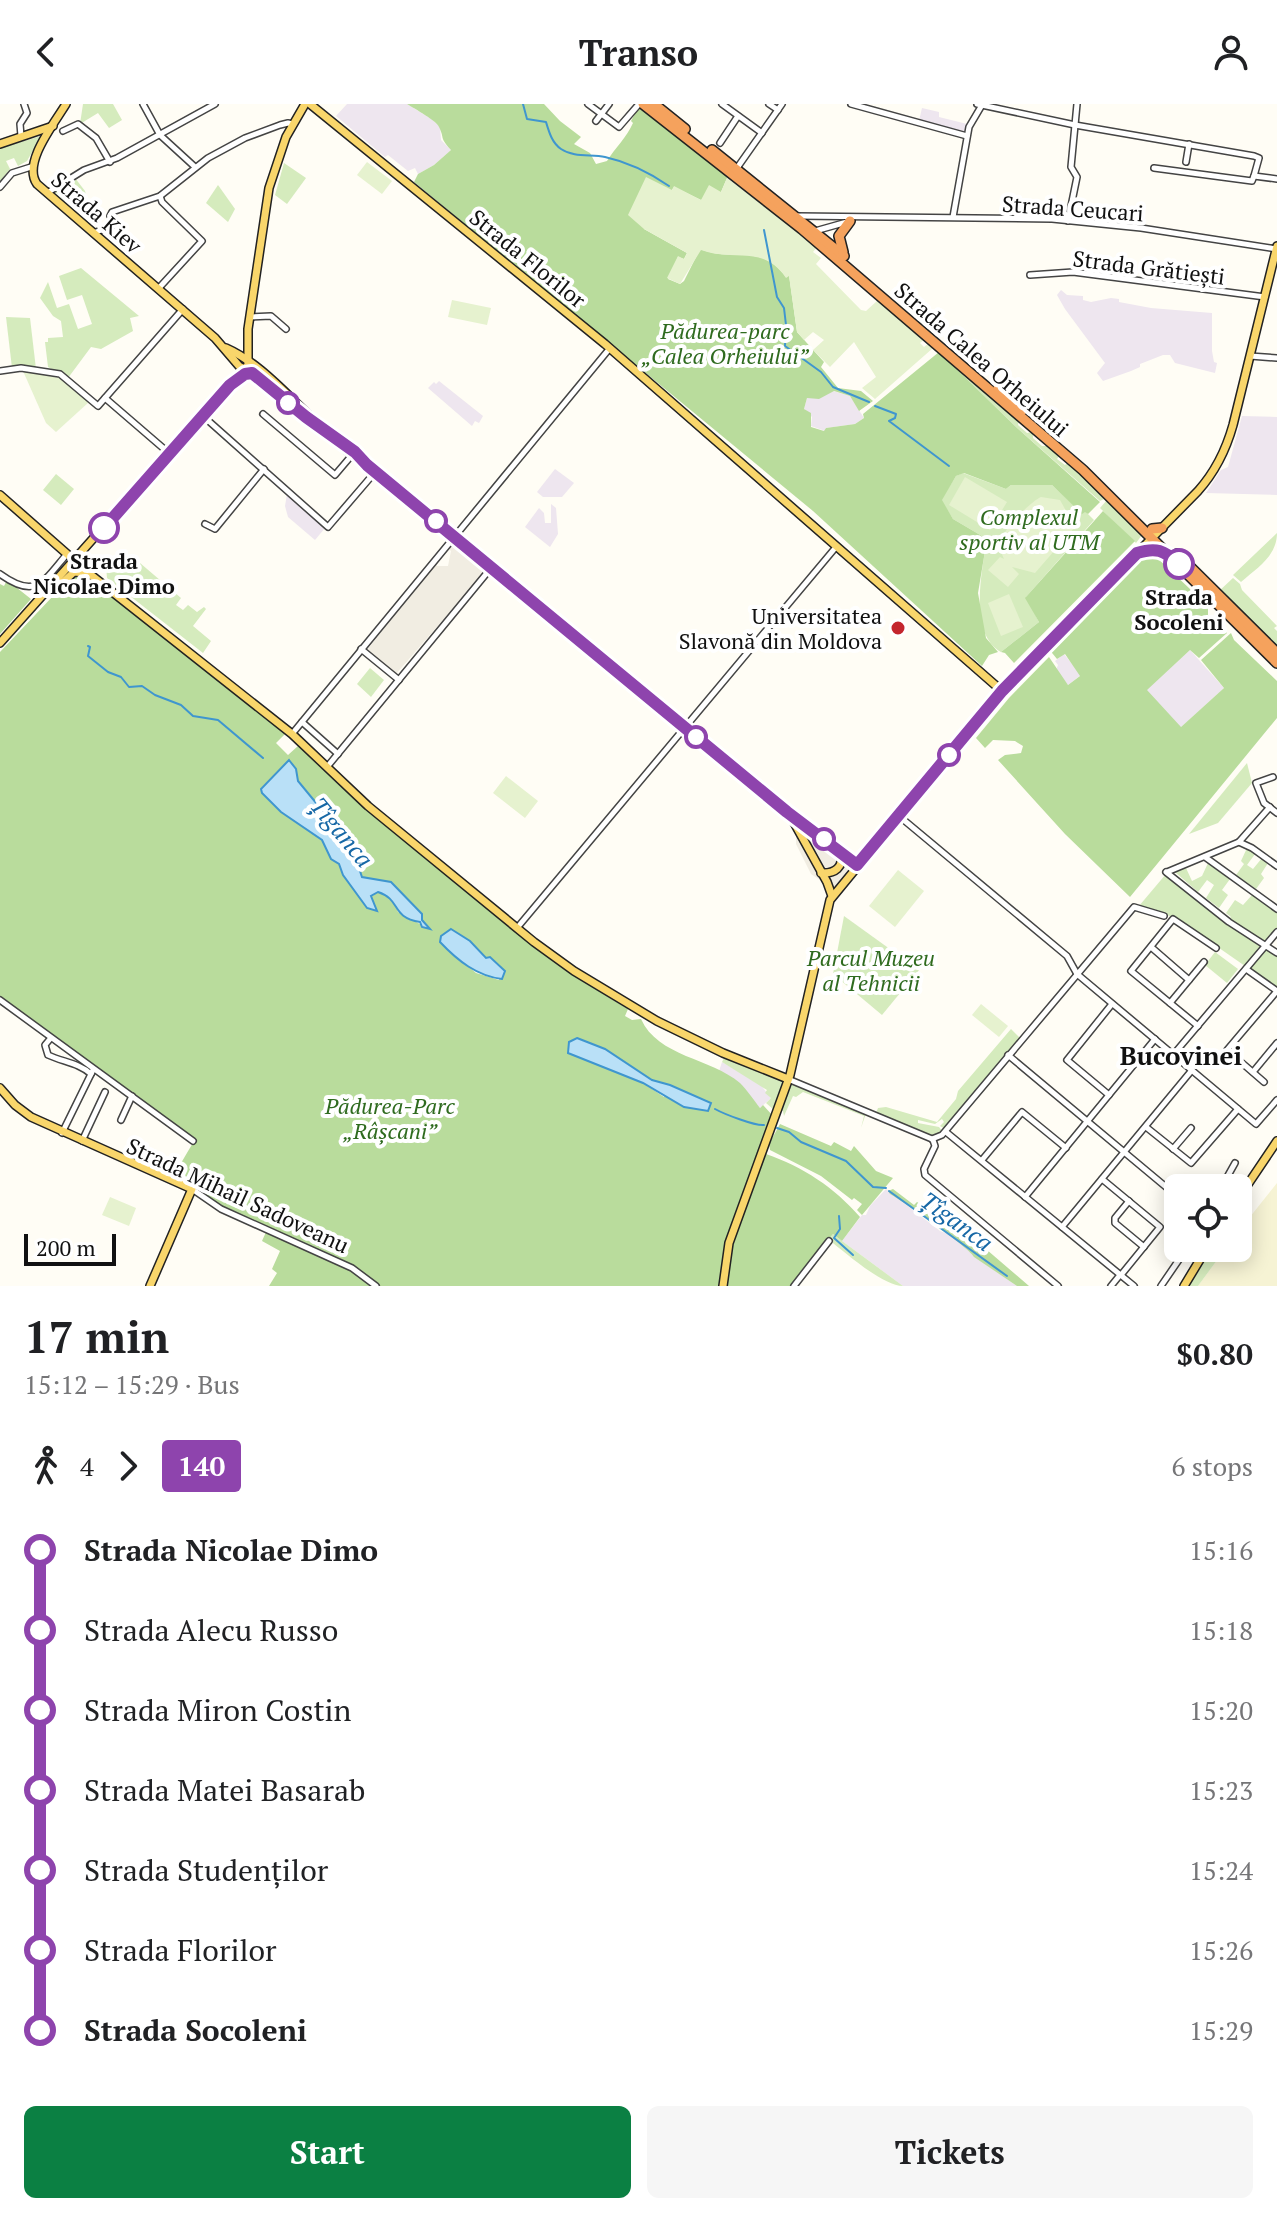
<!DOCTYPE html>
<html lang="en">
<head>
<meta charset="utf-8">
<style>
	:root { --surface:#fff; --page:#f6f6f6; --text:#202124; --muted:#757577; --accent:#0b8043 }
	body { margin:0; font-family:"PT Serif",serif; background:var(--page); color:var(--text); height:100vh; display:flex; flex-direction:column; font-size:30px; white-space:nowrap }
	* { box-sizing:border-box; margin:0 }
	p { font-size:26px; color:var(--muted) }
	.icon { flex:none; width:44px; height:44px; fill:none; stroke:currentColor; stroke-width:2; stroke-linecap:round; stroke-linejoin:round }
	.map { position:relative; height:1182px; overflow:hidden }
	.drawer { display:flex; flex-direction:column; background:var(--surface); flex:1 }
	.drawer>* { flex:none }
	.badge { padding:0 16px; border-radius:6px; font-size:28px; line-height:52px }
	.controls { position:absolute; left:1164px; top:1070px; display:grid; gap:16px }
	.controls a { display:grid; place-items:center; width:88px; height:88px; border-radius:12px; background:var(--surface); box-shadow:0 4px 20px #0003; font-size:40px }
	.scale { position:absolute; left:24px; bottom:20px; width:92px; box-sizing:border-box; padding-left:8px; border:4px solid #111; border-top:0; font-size:22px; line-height:28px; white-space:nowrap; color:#111; -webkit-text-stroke:6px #fff; paint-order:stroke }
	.map>.badge { position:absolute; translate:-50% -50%; box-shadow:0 0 0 4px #fff }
	.legs { display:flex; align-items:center; gap:12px; height:88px; padding:0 24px; font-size:26px }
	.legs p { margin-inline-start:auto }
	.overview { display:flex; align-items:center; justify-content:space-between; height:136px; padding:0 24px }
	h1 { font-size:44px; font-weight:600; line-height:60px }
	.action { display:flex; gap:16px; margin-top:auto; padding:16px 24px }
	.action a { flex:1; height:92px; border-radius:12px; background:var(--accent); color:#fff; font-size:32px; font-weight:600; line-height:92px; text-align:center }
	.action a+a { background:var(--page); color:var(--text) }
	ul { padding:0 24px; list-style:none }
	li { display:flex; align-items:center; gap:28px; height:80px; font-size:30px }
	li i { display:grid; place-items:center; width:12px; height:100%; margin:0 10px; background:currentColor }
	li i::after { content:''; width:20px; height:20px; margin:-10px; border:6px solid; border-radius:50%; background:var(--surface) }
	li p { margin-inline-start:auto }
	li:first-child i { background:linear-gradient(#0000 50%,currentColor 0) }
	li:last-child i { background:linear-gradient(currentColor 50%,#0000 0) }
	header { display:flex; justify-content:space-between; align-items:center; height:104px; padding:0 24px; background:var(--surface); font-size:36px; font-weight:600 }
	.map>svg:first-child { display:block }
</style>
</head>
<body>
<header><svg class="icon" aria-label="back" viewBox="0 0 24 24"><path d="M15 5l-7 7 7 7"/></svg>Transo<svg class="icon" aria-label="person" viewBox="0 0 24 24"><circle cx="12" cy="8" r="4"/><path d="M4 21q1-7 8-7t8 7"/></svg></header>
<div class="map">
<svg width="1277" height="1182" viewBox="0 0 1277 1182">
	<rect width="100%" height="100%" fill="#fffdf5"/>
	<g fill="#eee6ef">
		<path d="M347,0H407L433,16L440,23L441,36L451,46L434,61L418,70L415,64L408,67L388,51L385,53L336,12Z"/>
		<path d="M922,4L939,8V13L967,20L965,29L919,17Z"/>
		<path d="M1061,186L1067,191L1083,192V196L1091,198L1111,194L1119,195V198L1151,204L1212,209V247L1214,258L1217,259L1215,269L1175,259L1170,251H1163L1140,260V263L1131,267L1103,277L1097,269L1105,259L1065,205L1057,191Z"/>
		<path d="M439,277L483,312L479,319L475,317L472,322L428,284L434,278L436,280Z"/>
		<path d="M833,287L850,292L864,314L855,320L826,324L825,327L811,322L812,313L804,305L807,294Z"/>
		<path d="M1242,312L1277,313V391L1206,389L1221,366L1228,363Z"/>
		<path d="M555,365L574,379L562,393H543L537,388Z"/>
		<path d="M287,390L325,424L315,436L288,413L285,402Z"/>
		<path d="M551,400L556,404L558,430L550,443L525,423L539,404L544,409L545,419H551Z"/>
		<path d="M1190,546L1224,584L1180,624L1146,586Z"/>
		<path d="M1064,550L1081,571L1068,581L1056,566L1058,561L1055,557Z"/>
		<path d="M722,958L760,980L771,994L760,1004L739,979L719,967Z"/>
		<path d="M886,1085L940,1127L953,1132L973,1148L975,1153L1017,1182H903L842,1137L862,1111H866L870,1102Z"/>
	</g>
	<path fill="#f6f3d4" d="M1277,1079V1182H1198L1226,1144H1238V1128Z"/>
	<g fill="#d5ebbd">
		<path d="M83,0H113L122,16L109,24L98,9L80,20Z"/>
		<path d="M41,32L27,57L18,62L14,54L6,57L10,65L0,77V44Z"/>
		<path d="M284,59L306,74L287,100L275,91Z"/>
		<path d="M75,74L85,87L87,96L65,97L53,86Z"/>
		<path d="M218,81L235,105L228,118L206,99Z"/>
		<path d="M81,164L139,212L130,214L133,227L101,245L91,243L68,274L48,263L45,238H48V234L63,233L61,217L53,212L40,194L48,178L57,204L69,200L78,225L92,220L82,191L67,196L59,172Z"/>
		<path d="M6,213L30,214L36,265L12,264Z"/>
		<path d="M939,248L1019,316L1018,321L1027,329L1033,328V334L1042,342H1049L1060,351L1057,355L1065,361L1068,358L1104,395L1100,397L1015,322Z"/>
		<path d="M963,369L1006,385L1011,381H1052L1082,409L1085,407L1094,416L1026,493L1039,518L1001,548C968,529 982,467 987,435L953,415L941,396L956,372Z"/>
		<path d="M56,370L74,385L61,401L43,386Z"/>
		<path d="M1107,396L1142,431L1136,439L1100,404Z"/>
		<path d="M1277,429C1277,452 1257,464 1241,478L1233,471Z"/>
		<path d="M1130,448L1132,450L1017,567L1013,566Z"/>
		<path d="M120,450L140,459L181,494L176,501L183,506L188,501L197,508L204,503L206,505L193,522L211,537L203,549L107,474L106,462Z"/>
		<path d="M1233,474L1240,480L1242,486L1277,522L1274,524L1277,527V546L1218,488Z"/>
		<path d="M370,564L384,576L371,593L357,580Z"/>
		<path d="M1247,659L1252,679L1218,719L1189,730Z"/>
		<path d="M1247,744L1255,750L1247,761L1253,765L1262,754L1268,759L1261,770L1264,774L1256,785L1236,771L1244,760L1241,757Z"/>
		<path d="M1208,759L1230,775L1222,786L1228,791L1219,804L1206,794L1214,781L1207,776L1198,788L1175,768L1186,764L1192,777L1202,772Z"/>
		<path d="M1166,770L1261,841L1245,862L1176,814L1139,802Z"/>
		<path d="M1252,791L1277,807V825L1265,839L1229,816L1231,813L1226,809L1235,796L1243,801Z"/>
		<path d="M844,812L919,866L882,911L833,870Z"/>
		<path d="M1265,845L1277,852V885L1250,866V863Z"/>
		<path d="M1215,848L1238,865L1227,879L1205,861Z"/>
		<path d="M1011,925L1020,934L945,1025L940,1022L944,1018L942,1015L935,1020L918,1016V1019L939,1023L943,1028L933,1033L876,1009L878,1004L886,1003L937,1018L956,995L958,987Z"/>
		<path d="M724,954L783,977L774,1006L766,999L771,994L765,989L767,986L722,958Z"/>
		<path d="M790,979L866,1009L861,1024L864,1012L803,988L796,993L793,992L784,1012L783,1007L779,1006Z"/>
		<path d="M833,1130L842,1137L903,1182C883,1182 846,1149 829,1136Z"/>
		<path d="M1212,1144H1226L1198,1182H1188Z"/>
	</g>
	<g fill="#b9dc9c" fill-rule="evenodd">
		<path d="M407,0H544L560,17L581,33L574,40L590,49L596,60L607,57C615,44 627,33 633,19L631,17L638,4L654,13L726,70L727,74L721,88L701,96L674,83L644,125L687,149L684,155L678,153L668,175L680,180L684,177L700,145C734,159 761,138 786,173L789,171L797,228L824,258L821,263L838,284L861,287L873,297L859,307L850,292L834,287L819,295L807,294L804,305L811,309V323L824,327L826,324L855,320L864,314L863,310L939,248L1015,322L1100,398L1088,410L1085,408L1082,410L1052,381H1011L1006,385L964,369L956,372L942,396L953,415L987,435L978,489L986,534L998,548L989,551L982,562L813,407L414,78L418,70L434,61L451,46C439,33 445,35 439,23C437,17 415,5 407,0Z"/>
		<path d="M1103,407L1135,437L1014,559L1005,549L1001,548L1039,518L1025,494Z"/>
		<path d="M1145,447L1154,451L1208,502V511L1227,529L1199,554L1190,546L1147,586L1181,623L1224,584L1201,556L1231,529L1234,536L1277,577V614L1130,793L1065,730L998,656L1005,651L1021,649L1023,642L1015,637L993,636L985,644L976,634L1009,594L1049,553L1068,581L1080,572L1065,550L1057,555L1048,544Z"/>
		<path d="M81,470L76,476L79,479L76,484L81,488L99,481L285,630L276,639L288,651L298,642C363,702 429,758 498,813C540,846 582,878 628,905L625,912L632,916L641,915C658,953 711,954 740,979C747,986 754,996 760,1004L763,1001L773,1012L725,1142L720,1182H269L277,1169L272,1165L280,1147L262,1137L266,1128L212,1102L199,1093L203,1083L174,1071L194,1037L0,895V548L71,473ZM289,657L296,665L298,676L326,711L349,734L362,773L391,778L422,809V816L429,825L398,808C394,797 390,792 378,788L371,793L372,798L367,804L343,771L339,760L331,755L322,736L281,708L261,684ZM470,837L486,854L490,853L498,860L499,876L476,869L461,856ZM605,945L652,976L670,981L664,993L643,979L568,949Z"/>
		<path d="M7,476L31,495L0,530V480L4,482Z"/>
		<path d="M434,500L441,501L438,518L416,525L437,520L433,525L431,524V527L405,559L411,539L409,538L403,553L401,550V541L408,537L411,528Z"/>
		<path d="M780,1020L831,1042L834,1038L851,1047L854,1042L876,1067L893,1074L862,1111L857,1106L862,1100L854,1094L852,1096L821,1072L770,1046L769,1040Z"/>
		<path d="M766,1050C803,1063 834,1083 860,1113L842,1137L833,1130L792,1182H725L730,1144Z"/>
		<path d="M893,1085L914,1101L917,1098L925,1103L930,1097L1029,1182H1017L974,1153C972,1146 906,1099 890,1090L888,1087Z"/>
	</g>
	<g fill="#e6f2cf">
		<path d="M367,58L392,77L382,90L357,71Z"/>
		<path d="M646,73L672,86L674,82L701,96L709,81L721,88L727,74L817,143L813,148L821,154L816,160L861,206L866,207L878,196L925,235L920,239L924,243L929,239L933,244L875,295L862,284L876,273L854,238L830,263L813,246L824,236L813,228L804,236L797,228L789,172L786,174C763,140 734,158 701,146L680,180L667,174L678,152L684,155L687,149L644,125L628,111Z"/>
		<path d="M452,196L491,204L487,221L448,213Z"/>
		<path d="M23,267L64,275L89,298L56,328L46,319Z"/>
		<path d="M965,373L1007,398L990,426L949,401Z"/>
		<path d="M1041,393L1060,396L1075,423L1035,469L1012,463L1019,470L1008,483L988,466L1000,453L1004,455C1001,448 999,443 1001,436C1005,424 1030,398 1041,393Z"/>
		<path d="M1009,490L1023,523L1001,532L988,499Z"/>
		<path d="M506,672L538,697L525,714L493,689Z"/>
		<path d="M898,766L924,787L895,823L869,802Z"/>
		<path d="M981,900L1008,922L999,933L972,911Z"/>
		<path d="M110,1093L136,1104L129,1122L102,1111Z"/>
	</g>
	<g fill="#f1ede2">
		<path d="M451,441H455L483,464V470L395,571L367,546L436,458L437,462H448L451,447L448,444Z"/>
		<path d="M800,711L853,754L862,752L831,800L826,797L827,789L823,778L811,770L796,740V728L792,720Z"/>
	</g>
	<g fill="#b9e0f7" stroke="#3f96cf" stroke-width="2">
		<path d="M289,656L296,665L298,677L326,711L349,734L362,773L391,778L422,810V816L430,825L422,823L420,818C390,813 402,796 378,788L371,792L377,807L367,804L343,771L339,760L331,755L322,736L281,708L262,689L261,685Z"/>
		<path d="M451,825L470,837L486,854L490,853L505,867L502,875C477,872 458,857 440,838L441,832Z"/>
		<path d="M577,934L605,945L652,976L670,981L711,999L708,1007L684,1003L643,979L568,949L569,938Z"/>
	</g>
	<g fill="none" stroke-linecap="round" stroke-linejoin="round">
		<g stroke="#3f96cf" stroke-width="2">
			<path d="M523,0L527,15L546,18C549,28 552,39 561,45C574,54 591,50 605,53C628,58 650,69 669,82"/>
			<path d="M764,126L777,193L784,204L786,221L785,242L821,268L833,283L869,298"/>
			<path d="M875,302L896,310L895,314L889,317L949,362"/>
			<path d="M88,542L90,543L88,552L108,568L121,573L129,583L142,582L155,591L181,601L193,612L218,616L263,654"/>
			<path d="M715,1005C724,1010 755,1022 764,1021"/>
			<path d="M777,1024L789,1028L801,1038L846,1057L873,1083L886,1084"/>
			<path d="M889,1087L1007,1172"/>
			<path d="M839,1112L840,1125L834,1134L853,1151"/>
		</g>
		<defs>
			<g id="minor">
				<path d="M143,0L160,31L195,63"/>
				<path d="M588,0L619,23L639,0"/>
				<path d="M722,0L762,29"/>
				<path d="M769,0L778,6"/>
				<path d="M851,0L967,32"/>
				<path d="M977,0L1075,21L1254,52L1259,54L1254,72"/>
				<path d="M596,17L609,0"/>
				<path d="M63,27L78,20L96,34L110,58"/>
				<path d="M21,32L20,20L27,9L24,0"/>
				<path d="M720,39L738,12"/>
				<path d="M1186,58L1189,40"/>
				<path d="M737,64L782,0"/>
				<path d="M1154,64L1252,77L1254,72L1277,75"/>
				<path d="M0,83L12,69L31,63"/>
				<path d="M47,89L84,66L117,54L215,0"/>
				<path d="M798,112L1052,115L1141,124L1277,145"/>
				<path d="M953,113L969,23L982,1"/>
				<path d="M1068,117L1077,73L1071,63L1077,0"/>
				<path d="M815,127L847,118"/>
				<path d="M93,129L113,122L110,112L112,108L160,92L208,54L245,34L280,21L288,19L293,20"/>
				<path d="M1030,171L1073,168L1265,193"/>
				<path d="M158,185L202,137L162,98L160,92"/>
				<path d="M250,213L271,212L286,225"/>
				<path d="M1250,252L1277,254"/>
				<path d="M0,267L21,264L60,270L98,302L183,205"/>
				<path d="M105,294L170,350"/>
				<path d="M263,310L335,371L352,351"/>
				<path d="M203,312L328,423L376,367"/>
				<path d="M205,420L215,425L264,365"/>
				<path d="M0,470C36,496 43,478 67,450"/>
				<path d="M361,545L399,576"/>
				<path d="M302,618L338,650"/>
				<path d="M292,630L610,244"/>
				<path d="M327,663L491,464"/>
				<path d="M1273,673L1256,679L1264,699L1277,709"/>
				<path d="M899,712L1067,852L1077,870L1256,1020L1277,996"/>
				<path d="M1239,738L1270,703"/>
				<path d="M1205,753L1277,805"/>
				<path d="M1166,768L1229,818L1277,849"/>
				<path d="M1167,768L1239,738L1252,744L1277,762"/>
				<path d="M517,824L836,443"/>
				<path d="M1151,843L1189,876"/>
				<path d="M1246,865L1277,887"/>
				<path d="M0,896L193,1037"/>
				<path d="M1170,899L1204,858"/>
				<path d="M1198,922L1131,867L1173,815L1216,844"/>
				<path d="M50,935L45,941L48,951C63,958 79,959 91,970"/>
				<path d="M1008,951L1178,1093"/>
				<path d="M1173,951L1277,828"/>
				<path d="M1253,968L1277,939"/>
				<path d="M788,975L932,1035"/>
				<path d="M1264,978L1227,946L1277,887"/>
				<path d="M1109,991L1067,956L1112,900"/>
				<path d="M121,1016L132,992"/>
				<path d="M1146,1023L1191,1059L1238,1005"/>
				<path d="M946,1028L1134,1182"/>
				<path d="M62,1029L93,966"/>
				<path d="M932,1035L942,1031L1134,803L1164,812"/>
				<path d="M933,1036L935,1042L924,1065L925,1071L1058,1182"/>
				<path d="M82,1037L105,988"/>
				<path d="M1173,1045L1191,1024"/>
				<path d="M982,1056L1022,1008L1066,1044"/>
				<path d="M1102,1075L1160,1123L1121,1171"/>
				<path d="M1221,1084L1235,1059"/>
				<path d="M192,1085L221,1105L352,1164L376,1182"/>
				<path d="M1025,1093L1155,935"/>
				<path d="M1129,1097L1115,1114V1119L1144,1143"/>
				<path d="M1062,1123L1192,966"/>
				<path d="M794,1182L829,1137"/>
				<path d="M1111,1182L1120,1171"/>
				<path d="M1161,1182L1187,1144"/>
			</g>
			<g id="major">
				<path d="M66,0C54,20 22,59 37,80L215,234L239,262L252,269L301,309"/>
				<path d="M310,0L605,240L1002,587"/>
				<path d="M0,40L53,22"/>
				<path d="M226,244C262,260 289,294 319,320C334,334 356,343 367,361L787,708L857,761"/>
				<path d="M344,344L365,361"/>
				<path d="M0,391L91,471L292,630L368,702L534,838L574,867L657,917L723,949L788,975"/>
				<path d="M63,478L74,468L86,469"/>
				<path d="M0,539L248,261V225L269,84L286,33L305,0"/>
				<path d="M791,713L827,778L832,792"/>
				<path d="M821,769C835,770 844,763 841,749"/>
				<path d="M0,984L15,1001L31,1013L192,1085L150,1182"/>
				<path d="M1238,1095L1277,1037"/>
				<path d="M723,1182L729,1139L790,971L830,796L1002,587L1198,387C1215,368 1226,346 1233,321L1277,142"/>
				<path d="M1184,1182L1207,1144"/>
			</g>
			<g id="highway">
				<path d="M643,0L802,125L1083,366L1277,559"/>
				<path d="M654,0L685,25"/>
				<path d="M712,46L844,152"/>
				<path d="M843,148L839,132L850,117"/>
				<path d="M998,284L1023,306"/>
				<path d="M1152,425L1162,424"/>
				<path d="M1137,449L1152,444L1162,447"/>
				<path d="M1177,450L1277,549"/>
			</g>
		</defs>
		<use href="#minor" stroke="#444" stroke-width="8"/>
		<use href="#major" stroke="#222" stroke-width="10"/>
		<use href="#highway" stroke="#222" stroke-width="12"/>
		<use href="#minor" stroke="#fff" stroke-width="5"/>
		<use href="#major" stroke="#f9d66b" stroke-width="7"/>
		<use href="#highway" stroke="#f5a25d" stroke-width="9"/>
	</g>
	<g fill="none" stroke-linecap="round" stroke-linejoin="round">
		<defs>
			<path id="line-1" d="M104,424L230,281L245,270L252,269L306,313L355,348L367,361L787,708L857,761L1002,587L1137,449C1156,443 1164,446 1179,460"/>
		</defs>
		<use href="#line-1" stroke="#fff" stroke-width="18"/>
		<use href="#line-1" stroke="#8e44ad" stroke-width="12"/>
	</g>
	<g fill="#fff" stroke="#8e44ad" stroke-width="4">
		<circle cx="288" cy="299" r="10"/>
		<circle cx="436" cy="417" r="10"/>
		<circle cx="104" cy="424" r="14"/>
		<circle cx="1179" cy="460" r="14"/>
		<circle cx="696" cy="633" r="10"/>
		<circle cx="949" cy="651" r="10"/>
		<circle cx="824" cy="735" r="10"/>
	</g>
	<circle fill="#c4262e" stroke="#fff" stroke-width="3" cx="898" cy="524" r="8"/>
	<g text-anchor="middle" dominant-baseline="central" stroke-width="8" stroke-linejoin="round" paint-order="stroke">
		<g font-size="22" fill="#111" stroke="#fff">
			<text transform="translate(1073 104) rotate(4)">Strada Ceucari</text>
			<text transform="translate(97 108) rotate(41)">Strada Kiev</text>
			<text transform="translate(528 154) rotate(39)">Strada Florilor</text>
			<text transform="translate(1149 163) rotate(7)">Strada Grătiești</text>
			<text transform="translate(982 255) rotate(41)">Strada Calea Orheiului</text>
			<text transform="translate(238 1091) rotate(25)">Strada Mihail Sadoveanu</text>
		</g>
		<g font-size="22" font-style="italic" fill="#2f6b1f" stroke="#fff">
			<text x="725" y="226">Pădurea-parc<tspan x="725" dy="25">„Calea Orheiului”</tspan></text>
			<text x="1029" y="412">Complexul<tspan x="1029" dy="25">sportiv al UTM</tspan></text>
			<text x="871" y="853">Parcul Muzeu<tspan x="871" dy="25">al Tehnicii</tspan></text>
			<text x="390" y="1001">Pădurea-Parc<tspan x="390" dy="25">„Râșcani”</tspan></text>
		</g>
		<g font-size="22" font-weight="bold" fill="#111" stroke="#fff">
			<text x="104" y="456">Strada<tspan x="104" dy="25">Nicolae Dimo</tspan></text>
			<text x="1179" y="492">Strada<tspan x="1179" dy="25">Socoleni</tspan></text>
		</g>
		<g font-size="22" fill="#111" stroke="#fff" text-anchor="end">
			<text x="882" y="511">Universitatea<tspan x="882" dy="25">Slavonă din Moldova</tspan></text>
		</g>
		<g font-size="24" font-style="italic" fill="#1768a6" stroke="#fff">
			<text transform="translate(342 728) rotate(50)">Țîganca</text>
			<text transform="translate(957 1117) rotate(36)">Țîganca</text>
		</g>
		<g font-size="26" font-weight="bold" fill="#111" stroke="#fff">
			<text x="1181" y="951">Bucovinei</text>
		</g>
	</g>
</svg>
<div class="controls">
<a><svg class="icon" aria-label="locate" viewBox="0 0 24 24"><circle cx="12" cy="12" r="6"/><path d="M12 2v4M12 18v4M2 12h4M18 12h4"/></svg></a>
</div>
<div class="scale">200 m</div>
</div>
<section class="drawer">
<div class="overview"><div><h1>17 min</h1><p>15:12 – 15:29 · Bus</p></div><b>$0.80</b></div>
<div class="legs"><svg class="icon" aria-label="walk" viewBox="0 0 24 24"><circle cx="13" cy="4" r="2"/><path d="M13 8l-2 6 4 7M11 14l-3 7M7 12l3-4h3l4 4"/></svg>4<svg class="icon" aria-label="forward" viewBox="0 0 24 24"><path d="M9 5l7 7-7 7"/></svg><b class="badge" style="background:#8e44ad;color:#fff">140</b><p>6 stops</p></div>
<ul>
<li><i style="color:#8e44ad"></i><b>Strada Nicolae Dimo</b><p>15:16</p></li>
<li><i style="color:#8e44ad"></i><span>Strada Alecu Russo</span><p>15:18</p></li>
<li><i style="color:#8e44ad"></i><span>Strada Miron Costin</span><p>15:20</p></li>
<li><i style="color:#8e44ad"></i><span>Strada Matei Basarab</span><p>15:23</p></li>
<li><i style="color:#8e44ad"></i><span>Strada Studenților</span><p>15:24</p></li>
<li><i style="color:#8e44ad"></i><span>Strada Florilor</span><p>15:26</p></li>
<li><i style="color:#8e44ad"></i><b>Strada Socoleni</b><p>15:29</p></li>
</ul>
<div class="action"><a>Start</a><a>Tickets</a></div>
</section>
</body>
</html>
